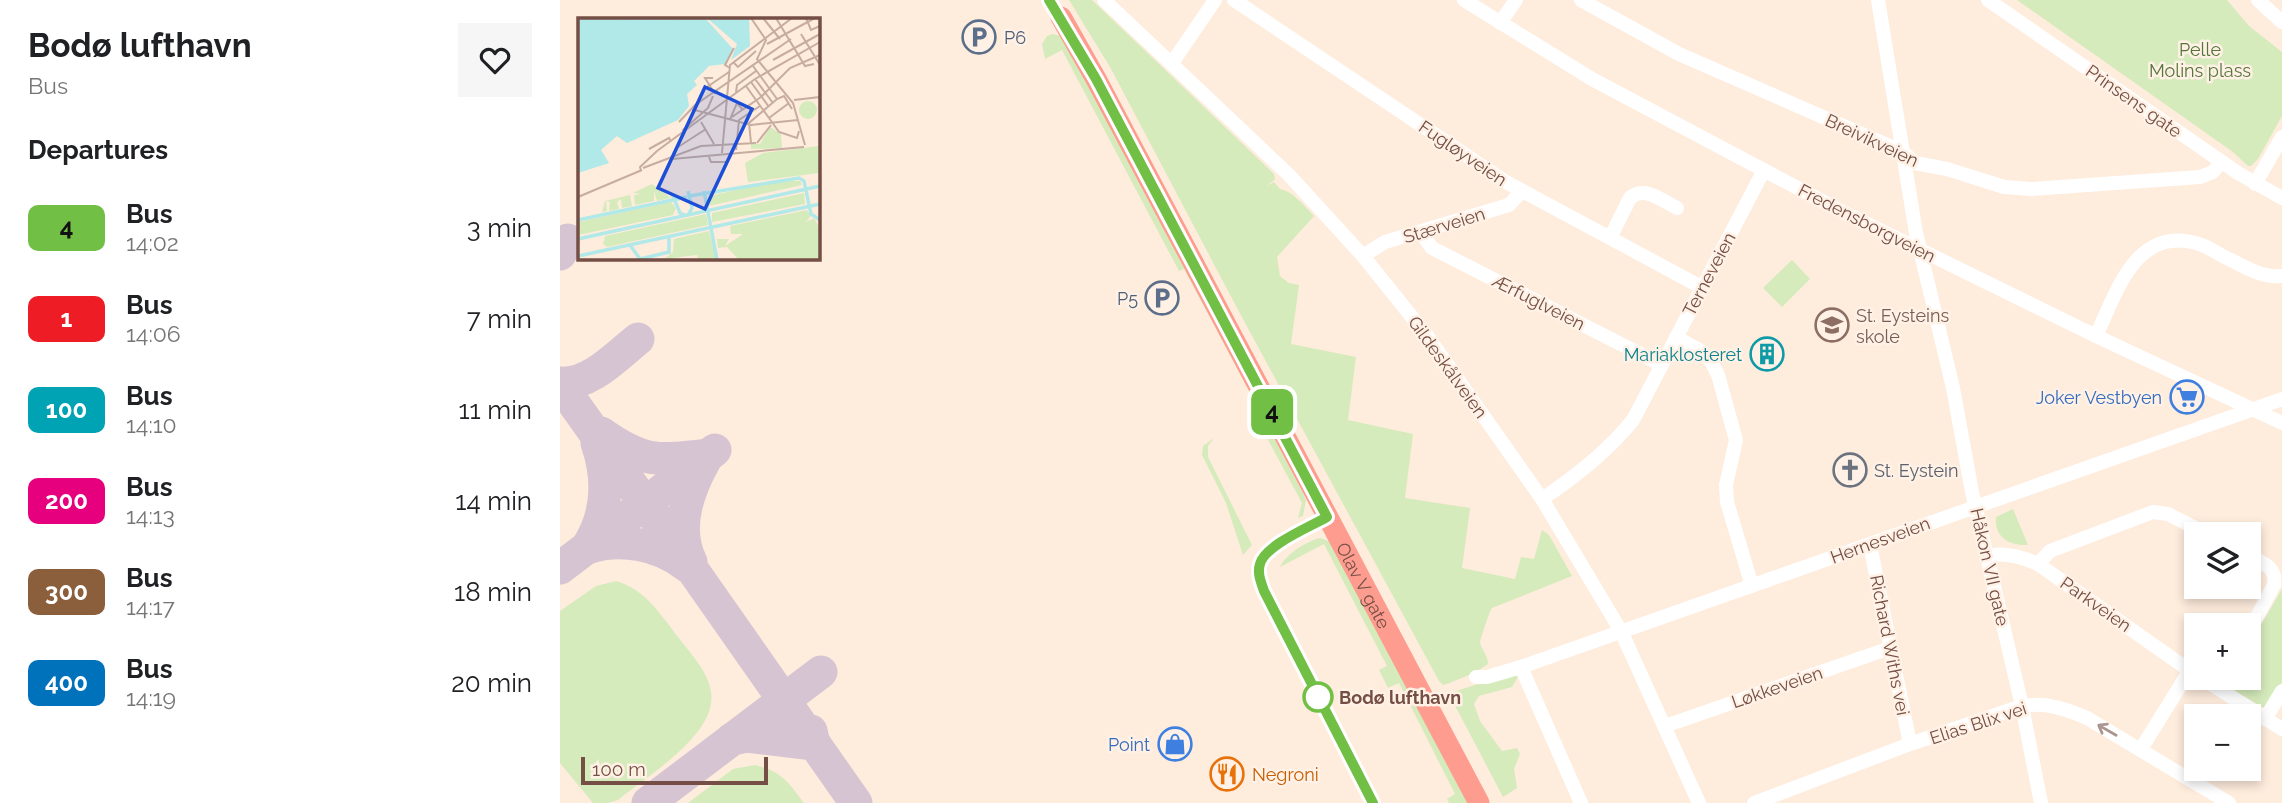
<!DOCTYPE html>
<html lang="en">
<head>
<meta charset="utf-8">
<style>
	:root { --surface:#fff; --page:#f6f6f6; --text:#202124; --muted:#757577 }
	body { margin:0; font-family:Raleway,sans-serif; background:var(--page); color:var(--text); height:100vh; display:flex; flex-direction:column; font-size:26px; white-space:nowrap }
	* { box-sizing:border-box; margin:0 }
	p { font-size:23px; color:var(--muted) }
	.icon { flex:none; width:38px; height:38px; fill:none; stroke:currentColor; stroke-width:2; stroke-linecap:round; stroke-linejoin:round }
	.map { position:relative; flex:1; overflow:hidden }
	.panel { display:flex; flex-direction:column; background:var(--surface); width:560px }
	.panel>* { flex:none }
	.badge { padding:0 14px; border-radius:10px; font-size:24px; line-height:46px }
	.tools { position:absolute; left:1624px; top:522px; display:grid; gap:14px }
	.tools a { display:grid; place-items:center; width:77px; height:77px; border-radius:0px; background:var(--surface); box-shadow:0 4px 10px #0003; font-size:35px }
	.scale { position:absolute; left:21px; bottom:18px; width:187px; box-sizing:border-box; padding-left:7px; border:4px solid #754f45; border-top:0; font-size:19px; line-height:24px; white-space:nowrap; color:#754f45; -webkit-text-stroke:5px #fff1e5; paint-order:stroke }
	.map>.badge { position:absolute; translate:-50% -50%; box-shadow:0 0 0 4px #fff }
	h2 { padding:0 28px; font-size:26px; line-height:63px }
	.round { display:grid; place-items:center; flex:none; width:74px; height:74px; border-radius:0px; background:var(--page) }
	.overview { display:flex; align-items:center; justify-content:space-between; height:119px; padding:0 28px }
	h1 { font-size:33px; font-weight:700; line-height:52px }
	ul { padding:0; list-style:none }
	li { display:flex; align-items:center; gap:21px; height:91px; padding:0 28px }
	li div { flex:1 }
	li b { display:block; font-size:26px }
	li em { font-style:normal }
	li .badge { min-width:77px; font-weight:700; text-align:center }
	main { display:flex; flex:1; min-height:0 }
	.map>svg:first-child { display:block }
</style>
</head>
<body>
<main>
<section class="panel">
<div class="overview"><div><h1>Bodø lufthavn</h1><p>Bus</p></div><a class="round"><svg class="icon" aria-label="heart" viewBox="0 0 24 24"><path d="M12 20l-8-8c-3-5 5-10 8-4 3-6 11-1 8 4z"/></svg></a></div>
<h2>Departures</h2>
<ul>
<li><span class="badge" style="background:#71bf44;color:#111">4</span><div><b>Bus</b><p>14:02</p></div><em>3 min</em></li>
<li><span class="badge" style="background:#ee1c25;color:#fff">1</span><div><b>Bus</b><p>14:06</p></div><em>7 min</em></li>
<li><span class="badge" style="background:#00a3b4;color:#fff">100</span><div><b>Bus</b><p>14:10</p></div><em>11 min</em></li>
<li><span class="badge" style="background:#e6007e;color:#fff">200</span><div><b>Bus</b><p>14:13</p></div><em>14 min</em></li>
<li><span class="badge" style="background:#8b5e3c;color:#fff">300</span><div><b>Bus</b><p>14:17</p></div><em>18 min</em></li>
<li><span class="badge" style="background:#0072bc;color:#fff">400</span><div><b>Bus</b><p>14:19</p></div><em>20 min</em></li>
</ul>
</section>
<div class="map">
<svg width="1722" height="803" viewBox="0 0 1722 803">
	<rect width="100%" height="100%" fill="#feecdd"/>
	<g fill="#d6ebbc">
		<path d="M509,0H532L714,174L715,179L707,186L714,182L720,189C734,192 744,206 754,216L717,257L720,276L729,283L739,285L731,344L796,357L788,420L853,434L845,498L910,508L902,568L955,579L961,557L974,559L982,530L989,535L1012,576L932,608C930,610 920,640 920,642C921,650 928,654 928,664L914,673L887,684L883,685L879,681L677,308L550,67Z"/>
		<path d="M1457,0H1667L1689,26L1722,52V116L1698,159L1691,166H1688L1673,152Z"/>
		<path d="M492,34L502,36L740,487L746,500L743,516L738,518L742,503L699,423L704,419L624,269L619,271L502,50L485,59L482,44L487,36Z"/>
		<path d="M1232,260L1250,279L1222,307L1203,288Z"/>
		<path d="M654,438L648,446V457L692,545L683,555L666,503L642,455L643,446Z"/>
		<path d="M1453,509L1468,545C1449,546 1434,537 1436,517Z"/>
		<path d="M760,538L771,542L912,803H889L887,799L895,794L839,683L828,688L819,670L827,666L764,544L720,567C726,554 747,541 760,538Z"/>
		<path d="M56,581C86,590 100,614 118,637C130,653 148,671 151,692C158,734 87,776 58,800L48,803H33L0,763V611L36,586Z"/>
		<path d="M1722,589V682L1706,709L1665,685L1669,677H1689V645Z"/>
		<path d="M952,673L958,677L952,687L919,696L914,704L920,721L942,751L957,748L960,754L954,769L957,788L943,797L890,696V693Z"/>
		<path d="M195,765C221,771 228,782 244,803H128L173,769Z"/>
	</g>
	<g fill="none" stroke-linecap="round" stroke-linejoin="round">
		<g stroke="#d6c4d2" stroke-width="33">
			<path d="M0,254L8,240"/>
			<path d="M0,383C29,386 57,356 78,339"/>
			<path d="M0,384L96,519"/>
			<path d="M41,433C83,463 98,461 148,455"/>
			<path d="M85,502L296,803"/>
			<path d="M28,546C48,514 49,478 37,443"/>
			<path d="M27,548C60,537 99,544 127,566"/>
			<path d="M131,562C114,528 128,490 145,460"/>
			<path d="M0,568L155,450"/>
			<path d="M172,739L187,736L254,744L251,731"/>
			<path d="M88,803L261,672"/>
		</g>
		<g stroke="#fff" stroke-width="14">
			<path d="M489,0L501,17"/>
			<path d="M544,0L729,175L803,256L868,337L982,499L1061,631L1139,803"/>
			<path d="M674,0L946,182L1143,288"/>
			<path d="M904,0L1032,79L1279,210L1536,336L1722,423"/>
			<path d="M1021,0L1119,54L1343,152L1355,163L1387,169L1444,187L1471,189L1640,177L1653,172L1661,162"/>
			<path d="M1318,0L1356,233L1393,388L1412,492L1462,706L1481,803"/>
			<path d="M1428,0L1678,173L1722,198"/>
			<path d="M1698,0L1722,22"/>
			<path d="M940,23L956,0"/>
			<path d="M612,63L655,0"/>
			<path d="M1695,184L1722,137"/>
			<path d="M861,233L872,248L1102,365"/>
			<path d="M1050,238L1070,198C1084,185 1103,201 1117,208"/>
			<path d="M803,256L825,242L949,205L962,191"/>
			<path d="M1536,336C1557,291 1577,222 1642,245C1652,249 1661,256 1671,260C1686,268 1704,278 1722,276"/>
			<path d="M1116,337L1141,351L1151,361L1158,375L1176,440L1166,485L1167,502L1192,586"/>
			<path d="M982,499C1015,477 1048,451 1073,420L1204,170"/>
			<path d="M1310,545L1350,744"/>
			<path d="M1427,556C1444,552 1462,557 1478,564L1636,675"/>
			<path d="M1689,556C1703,563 1717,567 1714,585L1689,631"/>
			<path d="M1478,564L1490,551L1593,512L1608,514L1647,534"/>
			<path d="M961,667L1021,803"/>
			<path d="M916,677H927L961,667L1722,399"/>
			<path d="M1640,677L1722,729"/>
			<path d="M1705,719L1722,691"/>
			<path d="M1105,726L1330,648"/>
			<path d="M1581,749L1630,670"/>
			<path d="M1194,803L1350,744L1462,706C1486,702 1506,709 1527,718L1669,803"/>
		</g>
		<path stroke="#fd9c8f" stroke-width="21" id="s1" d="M501,17L536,79L919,803"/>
	</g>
	<defs><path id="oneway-shaft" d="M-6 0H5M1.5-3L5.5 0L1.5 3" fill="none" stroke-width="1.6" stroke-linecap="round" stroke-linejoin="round" transform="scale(1.75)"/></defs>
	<use stroke="#ac958f" href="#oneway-shaft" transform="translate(1547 730) rotate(-150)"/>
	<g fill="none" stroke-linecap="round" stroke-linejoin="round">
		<defs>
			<path id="line" d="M489,0L536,79L767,517C750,527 705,545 700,564C697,573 701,582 704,591L813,803"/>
		</defs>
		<use href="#line" stroke="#fff" stroke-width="16"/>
		<use href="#line" stroke="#71bf44" stroke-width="10"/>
	</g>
	<defs>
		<symbol id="parking-ring" viewBox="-11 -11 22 22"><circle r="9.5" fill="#fff1e5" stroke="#5c6f8a" stroke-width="1.5"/><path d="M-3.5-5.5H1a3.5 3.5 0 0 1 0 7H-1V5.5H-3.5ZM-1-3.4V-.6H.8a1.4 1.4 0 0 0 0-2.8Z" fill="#5c6f8a"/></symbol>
		<symbol id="school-ring" viewBox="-11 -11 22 22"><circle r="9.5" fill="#fff1e5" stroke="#8d6e63" stroke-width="1.5"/><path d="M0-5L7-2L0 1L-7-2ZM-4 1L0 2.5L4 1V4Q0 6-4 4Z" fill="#8d6e63"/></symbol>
		<symbol id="building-ring" viewBox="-11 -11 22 22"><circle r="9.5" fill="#fff1e5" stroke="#0f9aa8" stroke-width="1.5"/><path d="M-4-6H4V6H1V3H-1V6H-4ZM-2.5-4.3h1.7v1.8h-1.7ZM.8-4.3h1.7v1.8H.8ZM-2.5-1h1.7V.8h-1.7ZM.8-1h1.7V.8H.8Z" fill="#0f9aa8"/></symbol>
		<symbol id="supermarket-ring" viewBox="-11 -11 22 22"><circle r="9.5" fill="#fff1e5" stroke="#3f7fe0" stroke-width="1.5"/><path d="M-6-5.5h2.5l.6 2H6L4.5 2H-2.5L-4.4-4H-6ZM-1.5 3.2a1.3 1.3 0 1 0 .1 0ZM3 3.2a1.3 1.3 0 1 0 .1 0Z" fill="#3f7fe0"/></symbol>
		<symbol id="church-ring" viewBox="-11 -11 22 22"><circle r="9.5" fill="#fff1e5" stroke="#6b7280" stroke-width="1.5"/><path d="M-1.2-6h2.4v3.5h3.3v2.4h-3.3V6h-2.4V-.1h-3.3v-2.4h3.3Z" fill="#6b7280"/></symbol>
		<symbol id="shop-ring" viewBox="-11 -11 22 22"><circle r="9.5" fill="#fff1e5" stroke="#3f7fe0" stroke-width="1.5"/><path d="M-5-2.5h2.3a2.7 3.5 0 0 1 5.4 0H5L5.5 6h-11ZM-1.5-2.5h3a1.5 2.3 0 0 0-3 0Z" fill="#3f7fe0"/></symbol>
		<symbol id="restaurant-ring" viewBox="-11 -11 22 22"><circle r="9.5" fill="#fff1e5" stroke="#e8710a" stroke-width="1.5"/><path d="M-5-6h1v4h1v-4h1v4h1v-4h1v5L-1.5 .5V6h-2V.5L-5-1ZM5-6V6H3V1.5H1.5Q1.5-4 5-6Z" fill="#e8710a"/></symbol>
	</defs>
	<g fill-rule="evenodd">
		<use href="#parking-ring" x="400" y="18" width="38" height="38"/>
		<use href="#parking-ring" x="583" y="279" width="38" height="38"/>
		<use href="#school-ring" x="1253" y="306" width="38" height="38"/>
		<use href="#building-ring" x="1188" y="335" width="38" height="38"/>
		<use href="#supermarket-ring" x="1608" y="378" width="38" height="38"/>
		<use href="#church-ring" x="1271" y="451" width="38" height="38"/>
		<use href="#shop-ring" x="596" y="725" width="38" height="38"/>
		<use href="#restaurant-ring" x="648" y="755" width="38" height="38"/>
	</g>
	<circle fill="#fff" stroke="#71bf44" stroke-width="3.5" cx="758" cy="697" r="14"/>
	<g text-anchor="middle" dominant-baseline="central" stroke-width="5" stroke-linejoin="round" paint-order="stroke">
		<g font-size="18" fill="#4e5e75" stroke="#fff1e5" text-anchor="start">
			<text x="444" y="37">P6</text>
			<text x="578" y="298" text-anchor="end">P5</text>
		</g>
		<g font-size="18" fill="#54763a" stroke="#fff1e5">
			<text x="1640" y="49">Pelle<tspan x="1640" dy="21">Molins plass</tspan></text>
		</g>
		<g font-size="18" fill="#754f45" stroke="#fff1e5">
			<text transform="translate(1574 101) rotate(35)">Prinsens gate</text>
			<text transform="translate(1312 140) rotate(25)">Breivikveien</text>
			<text transform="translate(903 153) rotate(34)">Fugløyveien</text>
			<text transform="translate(1307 223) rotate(27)">Fredensborgveien</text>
			<text transform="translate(884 225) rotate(-17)">Stærveien</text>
			<text transform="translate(1149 274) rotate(-62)">Terneveien</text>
			<text transform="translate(979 302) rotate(27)">Ærfuglveien</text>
			<text transform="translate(888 367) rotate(54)">Gildeskålveien</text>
			<text transform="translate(1320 540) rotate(-20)">Hernesveien</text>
			<text transform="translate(1430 567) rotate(77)">Håkon VII gate</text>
			<text stroke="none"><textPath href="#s1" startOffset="644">Olav V gate</textPath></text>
			<text transform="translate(1536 604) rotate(35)">Parkveien</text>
			<text transform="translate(1330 645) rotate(79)">Richard Withs vei</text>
			<text transform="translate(1217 687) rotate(-19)">Løkkeveien</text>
			<text transform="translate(1418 723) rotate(-18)">Elias Blix vei</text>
		</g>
		<g font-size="18" fill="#785e54" stroke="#fff1e5" text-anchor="start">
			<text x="1296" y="315">St. Eysteins<tspan x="1296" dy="21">skole</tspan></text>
		</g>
		<g font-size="18" fill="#0d838f" stroke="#fff1e5" text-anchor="end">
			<text x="1182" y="354">Mariaklosteret</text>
		</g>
		<g font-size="18" fill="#366cbe" stroke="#fff1e5" text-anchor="end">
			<text x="1602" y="397">Joker Vestbyen</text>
			<text x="590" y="744">Point</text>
		</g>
		<g font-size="18" fill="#5b616d" stroke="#fff1e5" text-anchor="start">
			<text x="1314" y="470">St. Eystein</text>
		</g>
		<g font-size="18" font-weight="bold" fill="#754f45" stroke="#fff1e5" text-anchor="start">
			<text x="779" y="697">Bodø lufthavn</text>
		</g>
		<g font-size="18" fill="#c56008" stroke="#fff1e5" text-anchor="start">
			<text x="692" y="774">Negroni</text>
		</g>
	</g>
	<g transform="translate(18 18)">
		<rect width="242" height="242" fill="#feecdd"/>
		<path d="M221 92a9 9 0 1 1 18 0a9 9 0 1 1-18 0ZM192,109L203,116L204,130L173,131V126H182ZM241,128V155L170,164L167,145L185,135ZM200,163H222L224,167L131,188V178ZM74,166L93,180L79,183L76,173V183L57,187L56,177L64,176L55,175ZM226,175L227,186L134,204V195ZM52,177L54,188L44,190L43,181L39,184L41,191L31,193L32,184L28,183L29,193L24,194L27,183ZM93,184L98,190L95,197L0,217V204ZM229,192L233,198L228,204L236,200L241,209V241H160L149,229L140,230L139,221H151L147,228L165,216H153L152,208ZM128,196L130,207L29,229L25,226L27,218ZM131,213L138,241H120L119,237L86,241L95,234L96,221Z" fill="#d6ebbc"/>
		<path d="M0,0H127L155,31L147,46L131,48L116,63L119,67L109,76L111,88L100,102L49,125L39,118L23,132L31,145L0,155ZM129,0H171L172,28L153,42L159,26Z" fill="#b1e8e8"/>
		<path fill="none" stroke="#b1e8e8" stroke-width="3.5" d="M0,26L56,0M0,30L64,0M0,34L71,0M0,38L79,0M0,73L90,0M0,81L94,0M126,173L139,242M94,176L102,195L107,197M111,178L221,160L226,163L233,196L242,202M110,197L114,190L110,173M0,202L109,179M0,221L242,168M52,227L62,241L91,234V220M0,238L242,186"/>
		<path fill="none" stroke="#c7ada0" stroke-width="2" d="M173,0L188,22L179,41L215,85L227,127M185,0L202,21M198,0L227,48L236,46M228,0L233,12L242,8M223,16L242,47M189,26L237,0M195,42L242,16M156,45L160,49L178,33M175,48L199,81M152,50L147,47L156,30M135,60H127L137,76M177,61L195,85M173,64L191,89M168,68L201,114L219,120L221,113M126,71L151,54M158,74L159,67L178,53M216,82L242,79M113,91L173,107L220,102M153,99L159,85L165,92M191,100L211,85M151,101L183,79L212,50L242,37M101,104L117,87L213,21M123,104L136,126M107,115L105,112L130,90L135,78M173,125L171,105L199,81L206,78L214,91M179,125L193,107M71,131L91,120L93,124M97,131L128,111M158,132L161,102L182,88M144,135L152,47L214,0M131,139L133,144H149L153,138M94,141L226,129M65,150L123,128L178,125M63,153L62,149L79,133L177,61L242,24M0,179L64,152"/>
		<path fill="#1d4ed8" fill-opacity="0.15" stroke="#1d4ed8" stroke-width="3.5" d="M127,69L174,91L127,191L80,170Z"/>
		<rect width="242" height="242" fill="none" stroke="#754f45" stroke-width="3.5"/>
	</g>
</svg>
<div class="tools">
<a><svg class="icon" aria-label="layers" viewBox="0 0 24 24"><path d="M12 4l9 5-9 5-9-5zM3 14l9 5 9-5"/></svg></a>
<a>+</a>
<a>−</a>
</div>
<div class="scale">100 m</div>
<b class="badge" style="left:712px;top:412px;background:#71bf44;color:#111">4</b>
</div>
</main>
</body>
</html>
